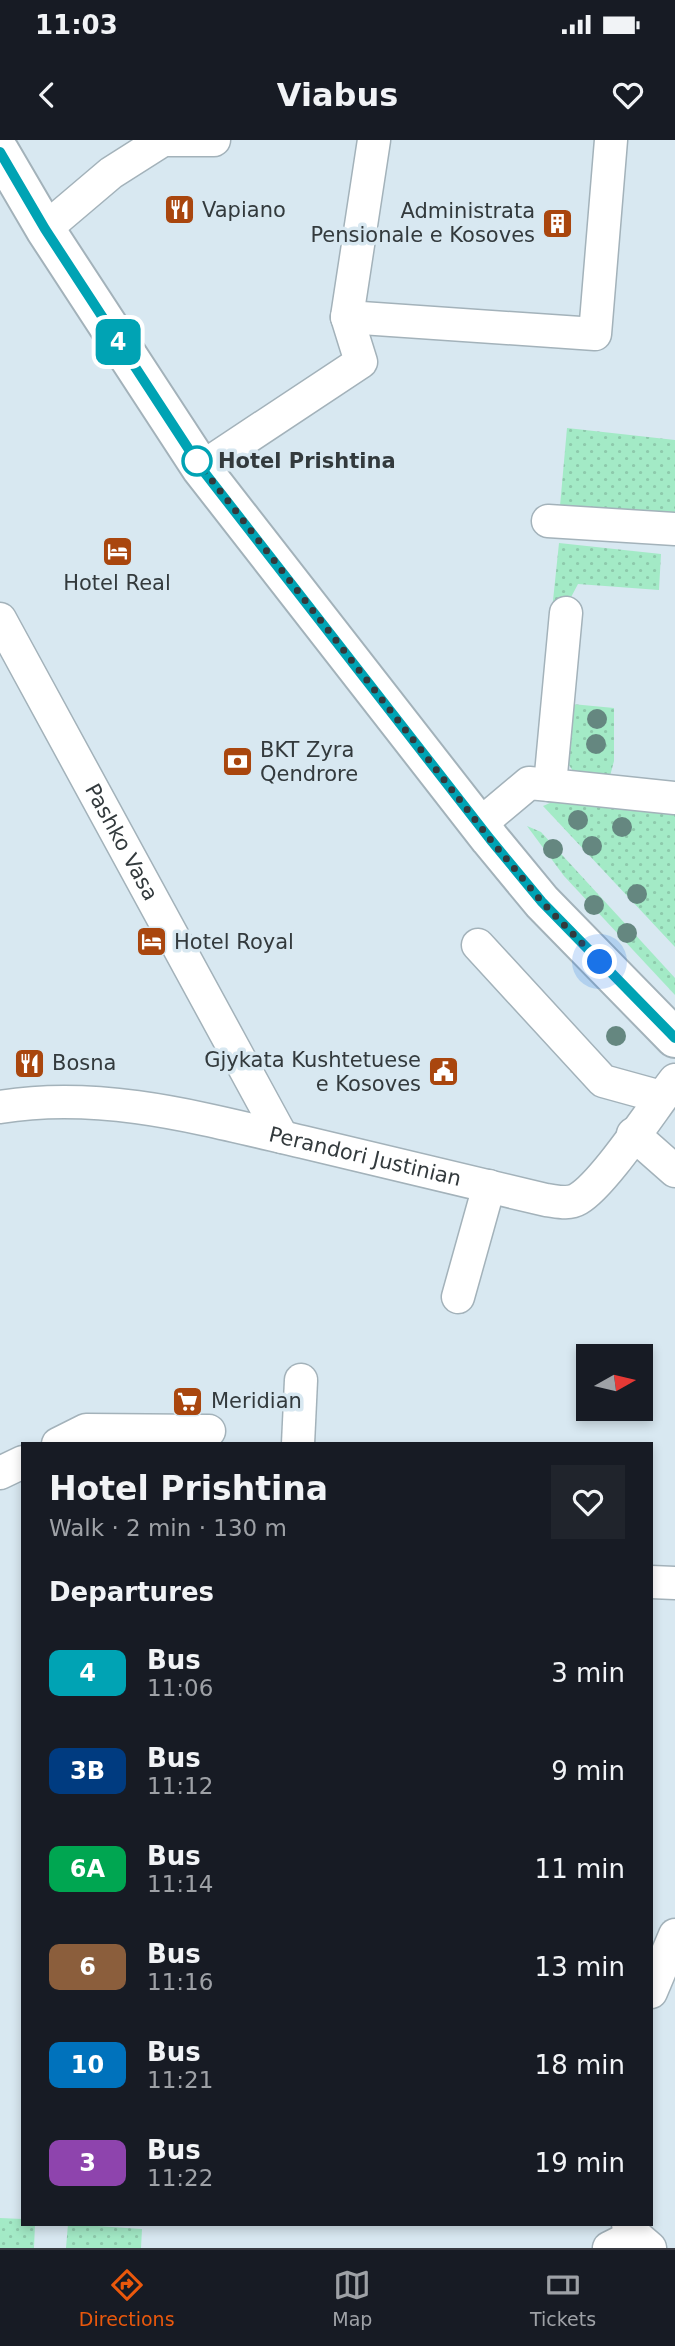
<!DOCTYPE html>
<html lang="en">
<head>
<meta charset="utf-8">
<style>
	:root { --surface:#171b24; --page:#20242c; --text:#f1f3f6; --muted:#9ea1a6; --line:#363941; --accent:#ea580c }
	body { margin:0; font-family:"DejaVu Sans",sans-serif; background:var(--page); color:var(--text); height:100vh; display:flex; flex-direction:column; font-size:26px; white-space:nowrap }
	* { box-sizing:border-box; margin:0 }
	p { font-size:23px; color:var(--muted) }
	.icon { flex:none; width:38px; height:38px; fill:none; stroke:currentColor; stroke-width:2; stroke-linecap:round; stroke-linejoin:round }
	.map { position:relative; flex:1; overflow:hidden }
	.side { position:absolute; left:21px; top:1302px; width:632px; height:784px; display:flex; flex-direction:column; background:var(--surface); border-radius:0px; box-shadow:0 4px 10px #0003 }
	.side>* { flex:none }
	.badge { padding:0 14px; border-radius:10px; font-size:24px; line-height:46px }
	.needle { width:46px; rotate:82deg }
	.buttons { position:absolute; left:576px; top:1204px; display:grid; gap:14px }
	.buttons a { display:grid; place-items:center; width:77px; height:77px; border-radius:0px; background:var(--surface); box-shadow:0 4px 10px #0003; font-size:35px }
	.you { position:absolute; width:35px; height:35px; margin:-18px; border:5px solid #fff; border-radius:50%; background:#1a73e8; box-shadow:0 0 0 10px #1a73e833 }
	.map>.badge { position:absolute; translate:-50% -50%; box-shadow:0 0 0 4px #fff }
	h2 { padding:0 28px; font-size:26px; line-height:63px }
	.round { display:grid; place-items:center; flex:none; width:74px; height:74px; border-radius:0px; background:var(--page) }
	.head { display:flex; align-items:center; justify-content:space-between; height:119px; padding:0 28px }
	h1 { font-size:33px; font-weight:700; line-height:52px }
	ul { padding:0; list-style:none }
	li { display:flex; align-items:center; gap:21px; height:98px; padding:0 28px }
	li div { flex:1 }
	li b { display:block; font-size:26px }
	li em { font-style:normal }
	li .badge { min-width:77px; font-weight:700; text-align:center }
	.status { display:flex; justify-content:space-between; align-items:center; height:49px; padding:0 35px; background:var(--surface); direction:ltr }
	.status svg { height:19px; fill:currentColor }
	header { display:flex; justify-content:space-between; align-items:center; height:91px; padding:0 28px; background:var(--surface); font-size:32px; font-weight:700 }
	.dock { display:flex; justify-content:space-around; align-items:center; height:98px; border-top:2px solid var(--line); background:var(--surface); font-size:19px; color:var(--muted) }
	.dock a { display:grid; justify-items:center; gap:4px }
	.dock .selected { color:var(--accent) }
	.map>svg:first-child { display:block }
</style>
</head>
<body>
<div class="status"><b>11:03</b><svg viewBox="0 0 49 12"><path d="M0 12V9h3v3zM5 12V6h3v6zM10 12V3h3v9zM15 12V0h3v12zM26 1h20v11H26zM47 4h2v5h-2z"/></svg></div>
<header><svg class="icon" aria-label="back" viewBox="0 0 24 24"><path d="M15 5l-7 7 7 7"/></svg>Viabus<svg class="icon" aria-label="heart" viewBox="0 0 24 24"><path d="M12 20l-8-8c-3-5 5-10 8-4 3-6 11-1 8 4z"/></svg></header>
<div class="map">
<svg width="675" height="2108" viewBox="0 0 675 2108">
	<defs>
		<pattern id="grass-dots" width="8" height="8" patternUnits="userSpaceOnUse" patternTransform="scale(1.75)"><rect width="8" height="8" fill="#a3eac6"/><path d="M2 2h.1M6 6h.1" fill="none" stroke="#8dc9ab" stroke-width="1.8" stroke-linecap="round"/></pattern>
	</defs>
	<rect width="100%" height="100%" fill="#d8e8f1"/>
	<g fill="url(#grass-dots)">
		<path d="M567,288L675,300V375L560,366Z"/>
		<path d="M559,403L661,414L659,450L578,444L549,499Z"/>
		<path d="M572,564L614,568V621L610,636H576L569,625Z"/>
		<path d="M566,656L675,664V807L543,666Z"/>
		<path d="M527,686L541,692L675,838V855L564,736Z"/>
		<path d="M0,2078L23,2079V2084H35L34,2108H0Z"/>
		<path d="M68,2084L142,2089L141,2108H66Z"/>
	</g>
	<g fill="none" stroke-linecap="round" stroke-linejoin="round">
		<defs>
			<g id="minor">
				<path d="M45,89L111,33L163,0H214"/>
				<path d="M347,177L595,194L611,0"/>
				<path d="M201,328L361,222L347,177L374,0"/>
				<path d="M548,381L675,389"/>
				<path d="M566,473L550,645L675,658"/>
				<path id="s1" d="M0,479L282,997"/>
				<path d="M479,685L529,643L550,645"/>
				<path d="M478,805L603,941L661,957"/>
				<path id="s2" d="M0,967C102,950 204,979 303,1002C384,1021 465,1040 546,1060C556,1061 568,1065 578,1059C604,1044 653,968 675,940"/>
				<path d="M633,994L675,1031"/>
				<path d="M458,1157L489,1046"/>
				<path d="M58,1304L86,1290L209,1291"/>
				<path d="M298,1304L301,1240"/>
				<path d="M0,1333L23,1322"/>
				<path d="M651,1442L675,1443"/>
				<path d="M651,1852L675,1795"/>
				<path d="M628,2084L635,2095L650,2108"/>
				<path d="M609,2108L635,2095"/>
			</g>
			<path id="major" d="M0,12L45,89L201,328L490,699L542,762L675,898"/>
		</defs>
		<use href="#minor" stroke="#a3b2ba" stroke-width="35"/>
		<use href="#major" stroke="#a3b2ba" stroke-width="42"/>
		<use href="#minor" stroke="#fff" stroke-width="32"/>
		<use href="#major" stroke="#fff" stroke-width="38"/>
	</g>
	<g fill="#658780">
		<circle cx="597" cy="579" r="10"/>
		<circle cx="596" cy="604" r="10"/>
		<circle cx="578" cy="680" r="10"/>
		<circle cx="622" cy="687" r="10"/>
		<circle cx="592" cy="706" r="10"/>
		<circle cx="553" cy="709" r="10"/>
		<circle cx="637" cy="754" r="10"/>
		<circle cx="594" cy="765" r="10"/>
		<circle cx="627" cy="793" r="10"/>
		<circle cx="616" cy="896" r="10"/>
	</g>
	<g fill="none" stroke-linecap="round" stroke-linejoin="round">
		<defs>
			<path id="line" d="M0,12L45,89L201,328L490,699L542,762L675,898"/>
		</defs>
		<use href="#line" stroke="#fff" stroke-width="16"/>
		<use href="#line" stroke="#00a3b4" stroke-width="10"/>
		<path stroke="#333a3d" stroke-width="7" stroke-dasharray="0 12.6" d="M197,321L490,699L542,762L600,822"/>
	</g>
	<defs>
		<symbol id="restaurant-square" viewBox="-11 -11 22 22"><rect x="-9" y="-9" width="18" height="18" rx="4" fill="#a9460e" stroke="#d8e8f1"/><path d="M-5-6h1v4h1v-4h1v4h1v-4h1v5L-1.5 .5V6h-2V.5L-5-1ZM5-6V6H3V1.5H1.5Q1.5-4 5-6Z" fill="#fff"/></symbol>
		<symbol id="building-square" viewBox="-11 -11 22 22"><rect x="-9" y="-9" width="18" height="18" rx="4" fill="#a9460e" stroke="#d8e8f1"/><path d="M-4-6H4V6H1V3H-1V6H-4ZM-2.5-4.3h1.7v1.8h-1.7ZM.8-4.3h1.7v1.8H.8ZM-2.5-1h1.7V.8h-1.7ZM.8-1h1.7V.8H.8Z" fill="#fff"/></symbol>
		<symbol id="hotel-square" viewBox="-11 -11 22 22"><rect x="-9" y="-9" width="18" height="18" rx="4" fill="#a9460e" stroke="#d8e8f1"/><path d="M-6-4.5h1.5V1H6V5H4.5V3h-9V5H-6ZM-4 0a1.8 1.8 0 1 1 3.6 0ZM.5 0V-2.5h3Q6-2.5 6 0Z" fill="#fff"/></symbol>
		<symbol id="bank-square" viewBox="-11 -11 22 22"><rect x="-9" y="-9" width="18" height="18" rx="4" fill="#a9460e" stroke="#d8e8f1"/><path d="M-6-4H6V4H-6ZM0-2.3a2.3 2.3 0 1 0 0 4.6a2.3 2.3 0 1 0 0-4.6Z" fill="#fff"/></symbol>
		<symbol id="civic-square" viewBox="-11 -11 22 22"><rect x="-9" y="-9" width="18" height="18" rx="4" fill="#a9460e" stroke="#d8e8f1"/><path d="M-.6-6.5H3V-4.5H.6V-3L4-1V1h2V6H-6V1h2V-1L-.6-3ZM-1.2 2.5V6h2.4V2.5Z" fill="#fff"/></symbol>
		<symbol id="supermarket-square" viewBox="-11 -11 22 22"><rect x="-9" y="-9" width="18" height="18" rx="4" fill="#a9460e" stroke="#d8e8f1"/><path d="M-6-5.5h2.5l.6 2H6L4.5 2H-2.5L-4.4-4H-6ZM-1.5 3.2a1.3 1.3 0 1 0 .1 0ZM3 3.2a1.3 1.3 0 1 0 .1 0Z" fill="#fff"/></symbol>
	</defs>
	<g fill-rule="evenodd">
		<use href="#restaurant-square" x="162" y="52" width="35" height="35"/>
		<use href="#building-square" x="540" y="66" width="35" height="35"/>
		<use href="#hotel-square" x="100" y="394" width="35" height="35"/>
		<use href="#bank-square" x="220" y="604" width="35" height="35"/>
		<use href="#hotel-square" x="134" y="784" width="35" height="35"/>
		<use href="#restaurant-square" x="12" y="906" width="35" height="35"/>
		<use href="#civic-square" x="426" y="914" width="35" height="35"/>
		<use href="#supermarket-square" x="170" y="1244" width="35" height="35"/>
	</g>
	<circle fill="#fff" stroke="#00a3b4" stroke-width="3.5" cx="197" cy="321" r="14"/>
	<g text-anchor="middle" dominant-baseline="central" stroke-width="7" stroke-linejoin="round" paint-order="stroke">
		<g font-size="21" fill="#333a3d" stroke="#d8e8f1" text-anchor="start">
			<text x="202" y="70">Vapiano</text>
			<text x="535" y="71" text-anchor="end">Administrata<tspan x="535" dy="24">Pensionale e Kosoves</tspan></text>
			<text x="117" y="443" text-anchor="middle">Hotel Real</text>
			<text x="260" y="610">BKT Zyra<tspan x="260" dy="24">Qendrore</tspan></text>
			<text x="174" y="802">Hotel Royal</text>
			<text x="421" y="920" text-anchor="end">Gjykata Kushtetuese<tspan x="421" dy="24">e Kosoves</tspan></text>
			<text x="52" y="923">Bosna</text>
			<text x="211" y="1261">Meridian</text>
		</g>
		<g font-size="21" font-weight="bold" fill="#333a3d" stroke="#d8e8f1" text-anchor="start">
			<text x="218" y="321">Hotel Prishtina</text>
		</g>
		<g font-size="21" fill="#333a3d" stroke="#d8e8f1">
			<text stroke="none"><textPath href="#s1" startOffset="254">Pashko Vasa</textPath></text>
			<text stroke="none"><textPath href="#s2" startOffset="371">Perandori Justinian</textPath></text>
		</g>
	</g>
</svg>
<div class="buttons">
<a><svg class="needle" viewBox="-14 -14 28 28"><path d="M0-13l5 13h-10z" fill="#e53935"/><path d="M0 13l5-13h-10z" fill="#9ea1a6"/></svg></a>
</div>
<div class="you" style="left:600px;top:822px"></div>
<b class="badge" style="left:118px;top:202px;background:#00a3b4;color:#fff">4</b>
<section class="side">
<div class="head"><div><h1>Hotel Prishtina</h1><p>Walk · 2 min · 130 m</p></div><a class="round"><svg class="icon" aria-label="heart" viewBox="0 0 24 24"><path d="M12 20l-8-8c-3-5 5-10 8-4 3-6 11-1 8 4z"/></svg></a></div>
<h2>Departures</h2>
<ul>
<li><span class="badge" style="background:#00a3b4;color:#fff">4</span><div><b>Bus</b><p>11:06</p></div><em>3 min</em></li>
<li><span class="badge" style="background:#003b80;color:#fff">3B</span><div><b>Bus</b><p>11:12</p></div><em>9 min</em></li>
<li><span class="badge" style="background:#00a651;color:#fff">6A</span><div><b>Bus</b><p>11:14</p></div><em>11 min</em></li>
<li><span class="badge" style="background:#8b5e3c;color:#fff">6</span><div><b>Bus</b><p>11:16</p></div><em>13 min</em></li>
<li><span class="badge" style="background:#0072bc;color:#fff">10</span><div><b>Bus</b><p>11:21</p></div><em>18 min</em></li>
<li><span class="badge" style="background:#8e44ad;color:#fff">3</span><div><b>Bus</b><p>11:22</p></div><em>19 min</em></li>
</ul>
</section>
</div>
<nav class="dock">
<a class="selected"><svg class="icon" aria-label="directions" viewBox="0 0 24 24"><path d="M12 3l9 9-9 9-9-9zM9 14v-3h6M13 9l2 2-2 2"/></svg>Directions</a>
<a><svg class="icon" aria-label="map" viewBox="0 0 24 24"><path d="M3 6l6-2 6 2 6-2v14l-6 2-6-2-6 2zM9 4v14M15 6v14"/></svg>Map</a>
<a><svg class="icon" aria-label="tickets" viewBox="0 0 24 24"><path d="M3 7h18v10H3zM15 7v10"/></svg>Tickets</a>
</nav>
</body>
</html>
